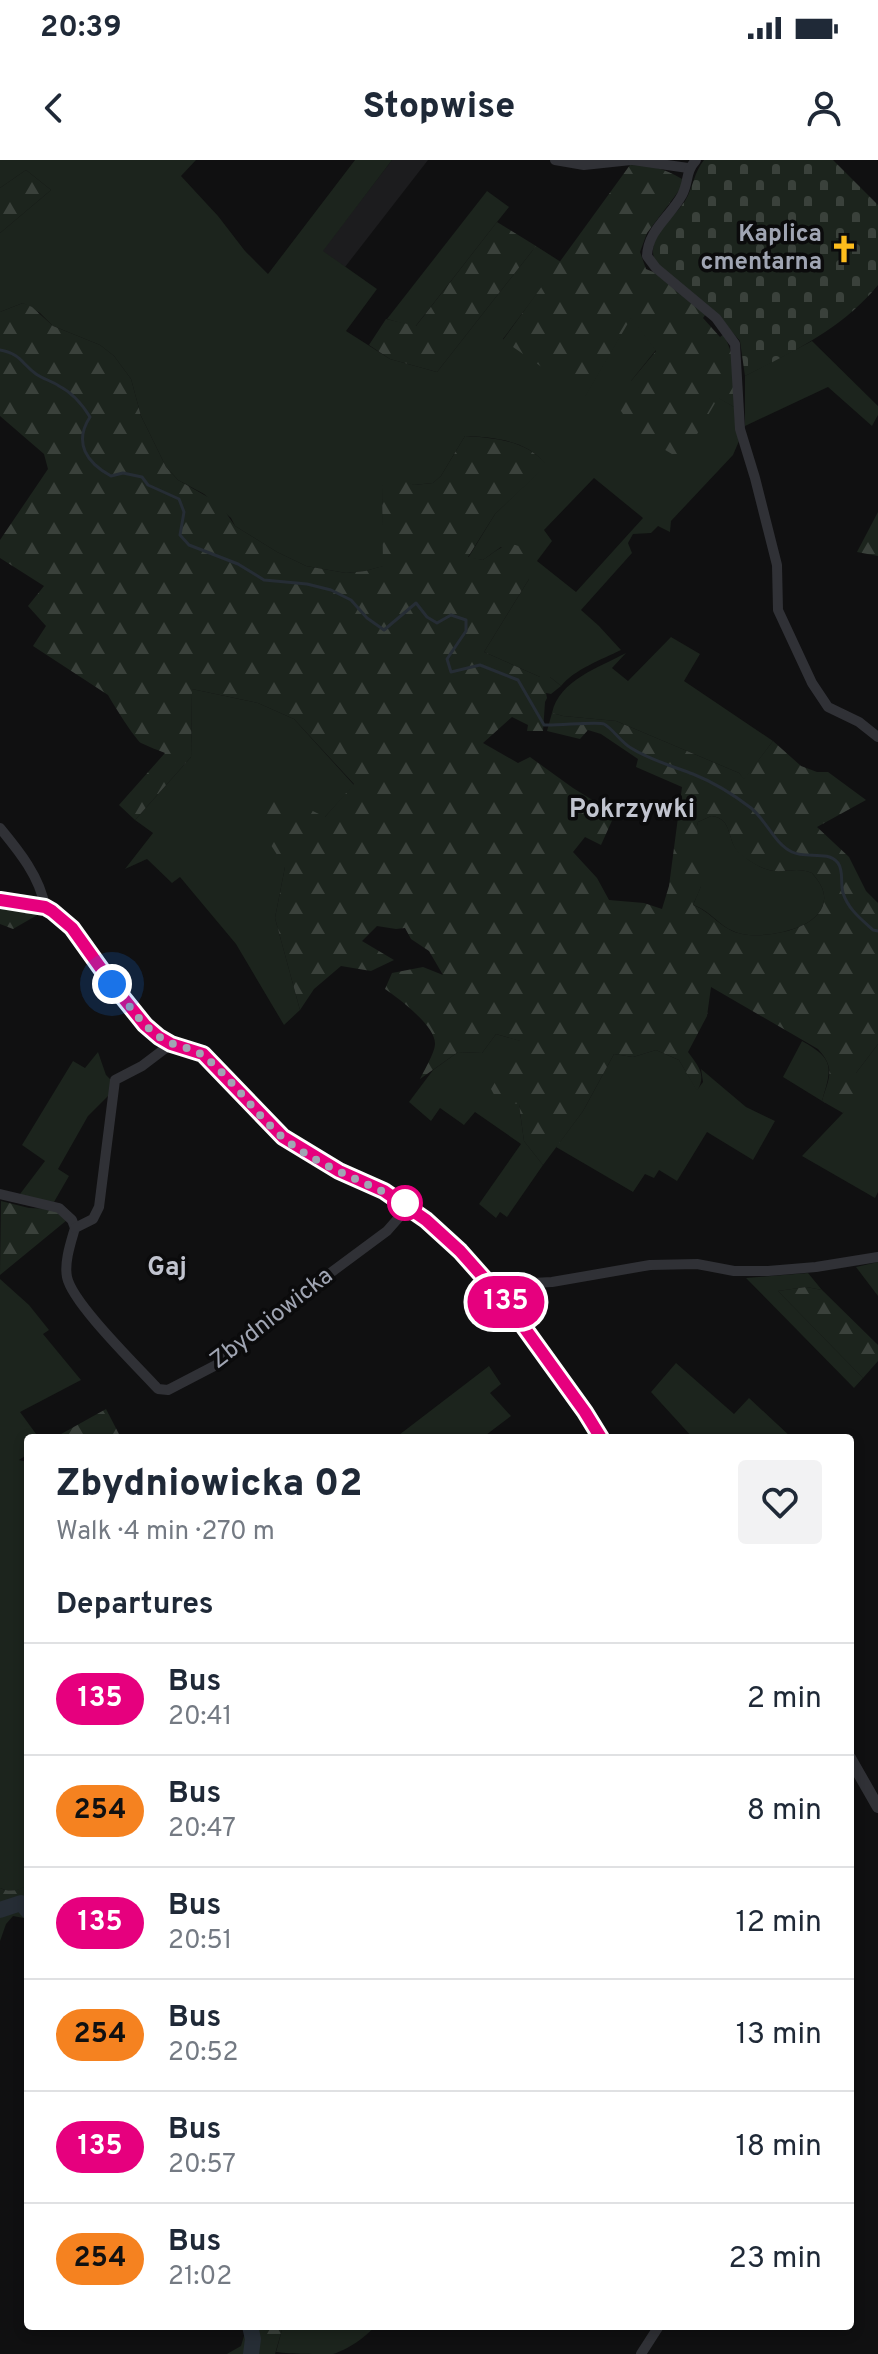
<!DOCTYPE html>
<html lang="en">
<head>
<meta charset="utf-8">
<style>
	:root { --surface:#fff; --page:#f2f2f3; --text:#1f2937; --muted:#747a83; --line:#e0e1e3 }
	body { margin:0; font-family:Overpass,sans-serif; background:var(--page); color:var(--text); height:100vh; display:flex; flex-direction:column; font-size:30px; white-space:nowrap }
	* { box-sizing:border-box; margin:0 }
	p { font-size:26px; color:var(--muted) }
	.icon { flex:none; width:44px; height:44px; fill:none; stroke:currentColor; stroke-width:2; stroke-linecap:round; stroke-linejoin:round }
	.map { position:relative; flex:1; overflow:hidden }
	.drawer { position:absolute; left:24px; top:1274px; width:830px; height:896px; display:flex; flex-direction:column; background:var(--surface); border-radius:8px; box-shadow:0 4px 12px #0003 }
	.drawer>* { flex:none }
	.badge { padding:0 16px; border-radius:26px; font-size:28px; line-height:52px }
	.you { position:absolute; width:40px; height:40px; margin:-20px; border:6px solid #fff; border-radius:50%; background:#1a73e8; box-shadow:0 0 0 12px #1a73e833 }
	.map>.badge { position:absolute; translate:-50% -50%; box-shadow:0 0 0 4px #fff }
	h2 { padding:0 32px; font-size:30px; line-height:72px }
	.round { display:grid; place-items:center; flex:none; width:84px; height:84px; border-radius:8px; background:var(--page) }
	.summary { display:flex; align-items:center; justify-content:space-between; height:136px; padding:0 32px }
	h1 { font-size:38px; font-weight:800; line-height:60px }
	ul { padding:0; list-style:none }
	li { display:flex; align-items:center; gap:24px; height:112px; padding:0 32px; border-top:2px solid var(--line) }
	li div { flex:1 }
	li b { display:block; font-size:30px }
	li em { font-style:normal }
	li .badge { min-width:88px; font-weight:700; text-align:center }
	.status { display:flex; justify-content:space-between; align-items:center; height:56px; padding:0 40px; background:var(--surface); direction:ltr }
	.status svg { height:22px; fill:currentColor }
	header { display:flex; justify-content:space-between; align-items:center; height:104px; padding:0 32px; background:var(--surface); font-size:36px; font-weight:800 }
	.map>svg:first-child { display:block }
</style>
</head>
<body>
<div class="status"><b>20:39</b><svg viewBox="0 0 49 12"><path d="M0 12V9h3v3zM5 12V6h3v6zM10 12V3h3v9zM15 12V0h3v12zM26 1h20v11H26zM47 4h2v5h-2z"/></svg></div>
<header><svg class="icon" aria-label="back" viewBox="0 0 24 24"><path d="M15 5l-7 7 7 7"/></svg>Stopwise<svg class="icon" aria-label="person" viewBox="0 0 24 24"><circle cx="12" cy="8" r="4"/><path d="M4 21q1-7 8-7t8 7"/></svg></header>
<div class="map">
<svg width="878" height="2194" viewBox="0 0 878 2194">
	<defs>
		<pattern id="forest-firs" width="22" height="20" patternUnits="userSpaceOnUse" patternTransform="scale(2)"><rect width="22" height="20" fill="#1c241d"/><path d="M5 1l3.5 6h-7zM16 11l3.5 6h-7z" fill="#3a413b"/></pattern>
		<pattern id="cemetery-stones" width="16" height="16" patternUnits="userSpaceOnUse" patternTransform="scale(2)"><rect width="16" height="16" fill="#1c241d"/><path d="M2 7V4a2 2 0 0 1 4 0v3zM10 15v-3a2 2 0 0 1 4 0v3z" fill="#3a413b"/></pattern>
	</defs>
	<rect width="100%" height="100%" fill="#101011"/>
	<path fill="#1c1c1e" d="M392,0H428L345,107L322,91Z"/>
	<g fill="#1c241d" fill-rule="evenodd">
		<path d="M0,0H196L181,16L218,56L245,91L268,114L355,0H392L323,91L377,129L346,171L390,199L437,212L536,86L561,102L503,179L585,236L631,157L656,190L631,221L719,238L736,248L739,281L733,295L671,361L670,372L658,366L651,373L633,374L628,383L632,393L581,450L599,466L621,490C601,500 575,509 561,526L550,517H540L484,492L529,419L501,387L483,400L468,398L495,354L546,305C528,280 493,277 465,276L441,316L433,323L414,325L405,322L382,326L384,406L365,411L346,413L306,406L277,392L235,366L231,358L204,334L178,320L166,307L141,256L131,219L114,196L100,185L53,166L40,153L23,143L0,152V73L51,30L26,10L0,28ZM594,318L643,358L576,432L537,401L552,381L544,370Z"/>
		<path d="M487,31L509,47L497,62L415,167L387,159Z"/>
		<path d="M812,181L878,246V255L872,266L828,227L745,266V216Z"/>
		<path d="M671,477L700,494L684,521L773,581L744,620L739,613L616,561L563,556L552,553C559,520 600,507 626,493L612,508L628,521Z"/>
		<path d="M192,529L258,543L294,559L354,625L325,657L285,707L275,758L300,850L284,865L236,784L180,717L172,723L147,699L125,709L153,673L135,660L191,597Z"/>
		<path d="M711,656C734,658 726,682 740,693C749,701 763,710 774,711C788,712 798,707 812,713C817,719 823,726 824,735C828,769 765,779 742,774C721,770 712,751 693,745L701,726L696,670L698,662Z"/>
		<path d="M496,874L521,881L519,944L524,981L543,1005L507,1057L500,1052L496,1058L479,1044L521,984L475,952L464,965L440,948L431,961L409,942L433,910L458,892L482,893Z"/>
		<path d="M802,881C835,899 832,908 822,941L783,917Z"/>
		<path d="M878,884V1032L875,1038L802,996L843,953L856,913Z"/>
		<path d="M656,890L679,900L697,930L703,922L701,909L746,947L775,961L753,1000L707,972L677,1021L659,1010L654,1018L645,1014L633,1032L556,987L583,951L614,894L633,897Z"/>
		<path d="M98,892L106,915L113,922L110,934L88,956L58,1009L69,1016L54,1042L17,1038L45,1001L22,985L73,901L85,908Z"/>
		<path d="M878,1102V1136L856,1107Z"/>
		<path d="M808,1113L822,1130L806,1127L778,1131L863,1218L854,1228L746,1118Z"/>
		<path d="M0,1119L29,1145L49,1170L43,1174L81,1220L20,1252L39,1278H28V1294L19,1300L28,1302V1725C18,1731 11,1733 0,1728Z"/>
		<path d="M676,1203L734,1254L749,1238L792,1278H693L651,1232Z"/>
		<path d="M489,1206L501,1224L490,1233L511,1256L482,1278H395Z"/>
		<path d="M283,2166H375C366,2177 347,2190 333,2194C319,2194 290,2194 276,2192Z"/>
	</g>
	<g fill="url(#forest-firs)" fill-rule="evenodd">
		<path d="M630,5C650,5 664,8 682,19L681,28L647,73L640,92L646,109L658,114L706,154L703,158L720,177L724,174L731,192L736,248L718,238L682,300L635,272L617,245L631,221L656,191L631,158L585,237L503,180Z"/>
		<path d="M26,10L51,30L0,73V28Z"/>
		<path d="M497,62L536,86L437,212L390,199L369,185L386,159L416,166Z"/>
		<path d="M23,143L32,147L53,166L100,185L114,196L131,219L141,256L166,307L178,320L220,344L235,366L277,392L306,406L346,413L365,411L383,406L382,326L387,318L397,317L414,325L433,323L441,316L465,276C495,278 526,280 547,305L495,354L468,397L483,400C497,390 511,377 526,391L529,419L484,492L540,517H550L561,526L551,534L546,533L547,538L545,542L543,571H527L528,565L512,557L483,583L518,603L530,597L573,628L615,654L601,685L585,677L573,692L597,718L609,740L644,743L662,749L669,726L682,627L636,607L638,599L601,574L588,570L580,579L547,571L552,553L563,556L616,561L739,613L744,619L773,581L801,606L817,612H828L866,640L817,667L849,697L866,731L878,743V884L856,913L858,929L843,953L822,941C829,917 836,909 818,889L711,827L707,856L688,892C698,906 707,914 697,931L679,900L656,890L633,897L614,894L583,951L543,1005L524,981L519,944L498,942L491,929L520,881L496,874L482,893L458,892L420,919C424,911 435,892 435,884C436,866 398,838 385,829L392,813L423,807L443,815L429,791L411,779L405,768L396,769L377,766L362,781L394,800L371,811L341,806L314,829L300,850L275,758L285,707L258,665L270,630L325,657L354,624L294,559L258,543L192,529L191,597L135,660L119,645L165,593C158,590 149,587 141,583C135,579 113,544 108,535L33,486L46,466L28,446L44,426L0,398V380L48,309L44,294L0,256V152ZM711,656C734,658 726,682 740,694C749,701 763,710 774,711C788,712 798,707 812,713C817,719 823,726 824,735C828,769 766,779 742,774C721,770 712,752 693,745C698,733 705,721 705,707C706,691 694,678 698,662Z"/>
		<path d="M878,352V396L857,392Z"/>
		<path d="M0,748L27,750L39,754L13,769L0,764Z"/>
		<path d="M1,1041L29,1048L53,1049L67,1060L0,1115Z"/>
		<path d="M806,1127L822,1130L878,1185V1201L863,1218L778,1131Z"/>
		<path d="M106,1249L121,1278H54Z"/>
		<path d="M28,1725V1771L24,1758L13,1756L6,1764L0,1781V1728C11,1733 18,1730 28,1725Z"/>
		<path d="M244,2166H283L275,2194H227L241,2186L244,2176Z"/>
	</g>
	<path fill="url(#cemetery-stones)" d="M704,0H833L878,45V125C843,168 793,192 745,216L740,181L718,156L658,106C641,82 672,60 685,41C693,28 694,12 704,0Z"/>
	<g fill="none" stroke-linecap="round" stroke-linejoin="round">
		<path stroke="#262d35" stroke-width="3" d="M0,190C21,194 21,203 36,214C43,219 52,221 59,226C73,233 82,244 90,257C73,283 87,303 111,316L123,313L142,317L148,325L179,339L184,352L180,375L189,385L238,404L264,420L307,424L331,430L351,440L367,458L384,470L416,443L427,457L437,463L451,455L466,460V471L447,499L451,512L480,505L518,520L544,565C557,566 598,561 604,564C612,568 621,582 631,588C650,600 672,606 693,614C713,622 734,635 751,648C766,660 774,683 792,692C806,699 828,690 838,703C844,711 840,723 843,733C848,749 861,759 873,770L878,771"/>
		<g stroke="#262d35" stroke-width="16">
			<path d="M0,1750L21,1743L28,1751"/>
			<path d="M250,2166L253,2179L251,2194"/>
		</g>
		<g stroke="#303136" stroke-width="10">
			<path d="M555,0L584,5L631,0"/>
			<path d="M633,0L688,8"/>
			<path d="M696,0C685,12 689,22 682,35C670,57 648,70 647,96L656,108L716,158L735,184L740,269L755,318L777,405L778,450L812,523L828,547L859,562L878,577"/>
			<path d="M0,668C19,691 40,717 45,747"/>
			<path d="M0,1034L59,1048L72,1060L75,1068C71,1082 64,1102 67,1117C72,1143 138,1207 158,1229L168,1230L218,1204L267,1160L387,1071L409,1046"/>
			<path d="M75,1068L93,1059L99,1047L115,920L142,906L171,884"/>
			<path d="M491,1125L552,1122L650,1105L697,1104L734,1111H768L816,1107L878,1097"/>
			<path d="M641,2194L659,2166"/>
		</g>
		<g stroke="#303136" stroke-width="12">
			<path d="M0,740L30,744L52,751L72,768L112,824L145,865L159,877L171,884L203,894L283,977L339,1011L384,1031L426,1060L471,1103L508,1145L585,1252L601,1278"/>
			<path d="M850,1598L878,1647"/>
		</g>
	</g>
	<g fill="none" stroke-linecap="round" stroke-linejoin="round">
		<defs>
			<path id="line" d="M0,740L45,747L52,751L72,768L112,824L145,865L159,877L171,884L203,894L283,977L339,1011L384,1031L426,1060L460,1091L508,1145L585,1252L601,1278"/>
		</defs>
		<use href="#line" stroke="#fff" stroke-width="18"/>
		<use href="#line" stroke="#e6007e" stroke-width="12"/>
		<path stroke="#a0a5b3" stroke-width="8" stroke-dasharray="0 14.4" d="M112,824C127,842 141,865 161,878C174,887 193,887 205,897C233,920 254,952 281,976C318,1008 369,1021 409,1046L405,1043"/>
	</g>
	<defs>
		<symbol id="church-bare" viewBox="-9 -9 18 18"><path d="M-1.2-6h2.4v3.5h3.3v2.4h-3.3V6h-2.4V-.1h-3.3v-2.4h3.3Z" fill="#fdbc1c" stroke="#0b0b0c" stroke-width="2.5" paint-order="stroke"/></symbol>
	</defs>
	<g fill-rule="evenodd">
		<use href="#church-bare" x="824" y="69" width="40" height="40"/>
	</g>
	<circle fill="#fff" stroke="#e6007e" stroke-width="4" cx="405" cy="1043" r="16"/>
	<g text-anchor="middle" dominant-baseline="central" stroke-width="7" stroke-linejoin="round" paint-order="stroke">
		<g font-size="24" font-weight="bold" fill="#a0a5b3" stroke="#0b0b0c" text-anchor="end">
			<text x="822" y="75">Kaplica<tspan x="822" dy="28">cmentarna</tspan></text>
		</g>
		<g font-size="24" fill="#a0a5b3" stroke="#0b0b0c">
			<text transform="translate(272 1159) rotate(-38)">Zbydniowicka</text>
		</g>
		<g font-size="26" font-weight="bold" fill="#c1c4cf" stroke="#0b0b0c">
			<text x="632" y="650">Pokrzywki</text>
			<text x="167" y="1108">Gaj</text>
		</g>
	</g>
</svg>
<div class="you" style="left:112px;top:824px"></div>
<b class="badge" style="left:506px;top:1142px;background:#e6007e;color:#fff">135</b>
<section class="drawer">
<div class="summary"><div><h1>Zbydniowicka 02</h1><p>Walk · 4 min · 270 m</p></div><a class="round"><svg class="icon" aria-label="heart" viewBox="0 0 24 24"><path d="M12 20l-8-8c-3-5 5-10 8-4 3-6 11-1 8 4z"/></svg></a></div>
<h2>Departures</h2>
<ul>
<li><span class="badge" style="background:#e6007e;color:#fff">135</span><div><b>Bus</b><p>20:41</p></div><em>2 min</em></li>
<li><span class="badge" style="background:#f58220;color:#111">254</span><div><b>Bus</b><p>20:47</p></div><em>8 min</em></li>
<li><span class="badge" style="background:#e6007e;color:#fff">135</span><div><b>Bus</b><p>20:51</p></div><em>12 min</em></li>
<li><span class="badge" style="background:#f58220;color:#111">254</span><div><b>Bus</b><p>20:52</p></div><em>13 min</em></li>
<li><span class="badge" style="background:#e6007e;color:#fff">135</span><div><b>Bus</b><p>20:57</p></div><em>18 min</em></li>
<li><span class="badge" style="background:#f58220;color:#111">254</span><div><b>Bus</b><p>21:02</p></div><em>23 min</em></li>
</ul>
</section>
</div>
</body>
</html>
